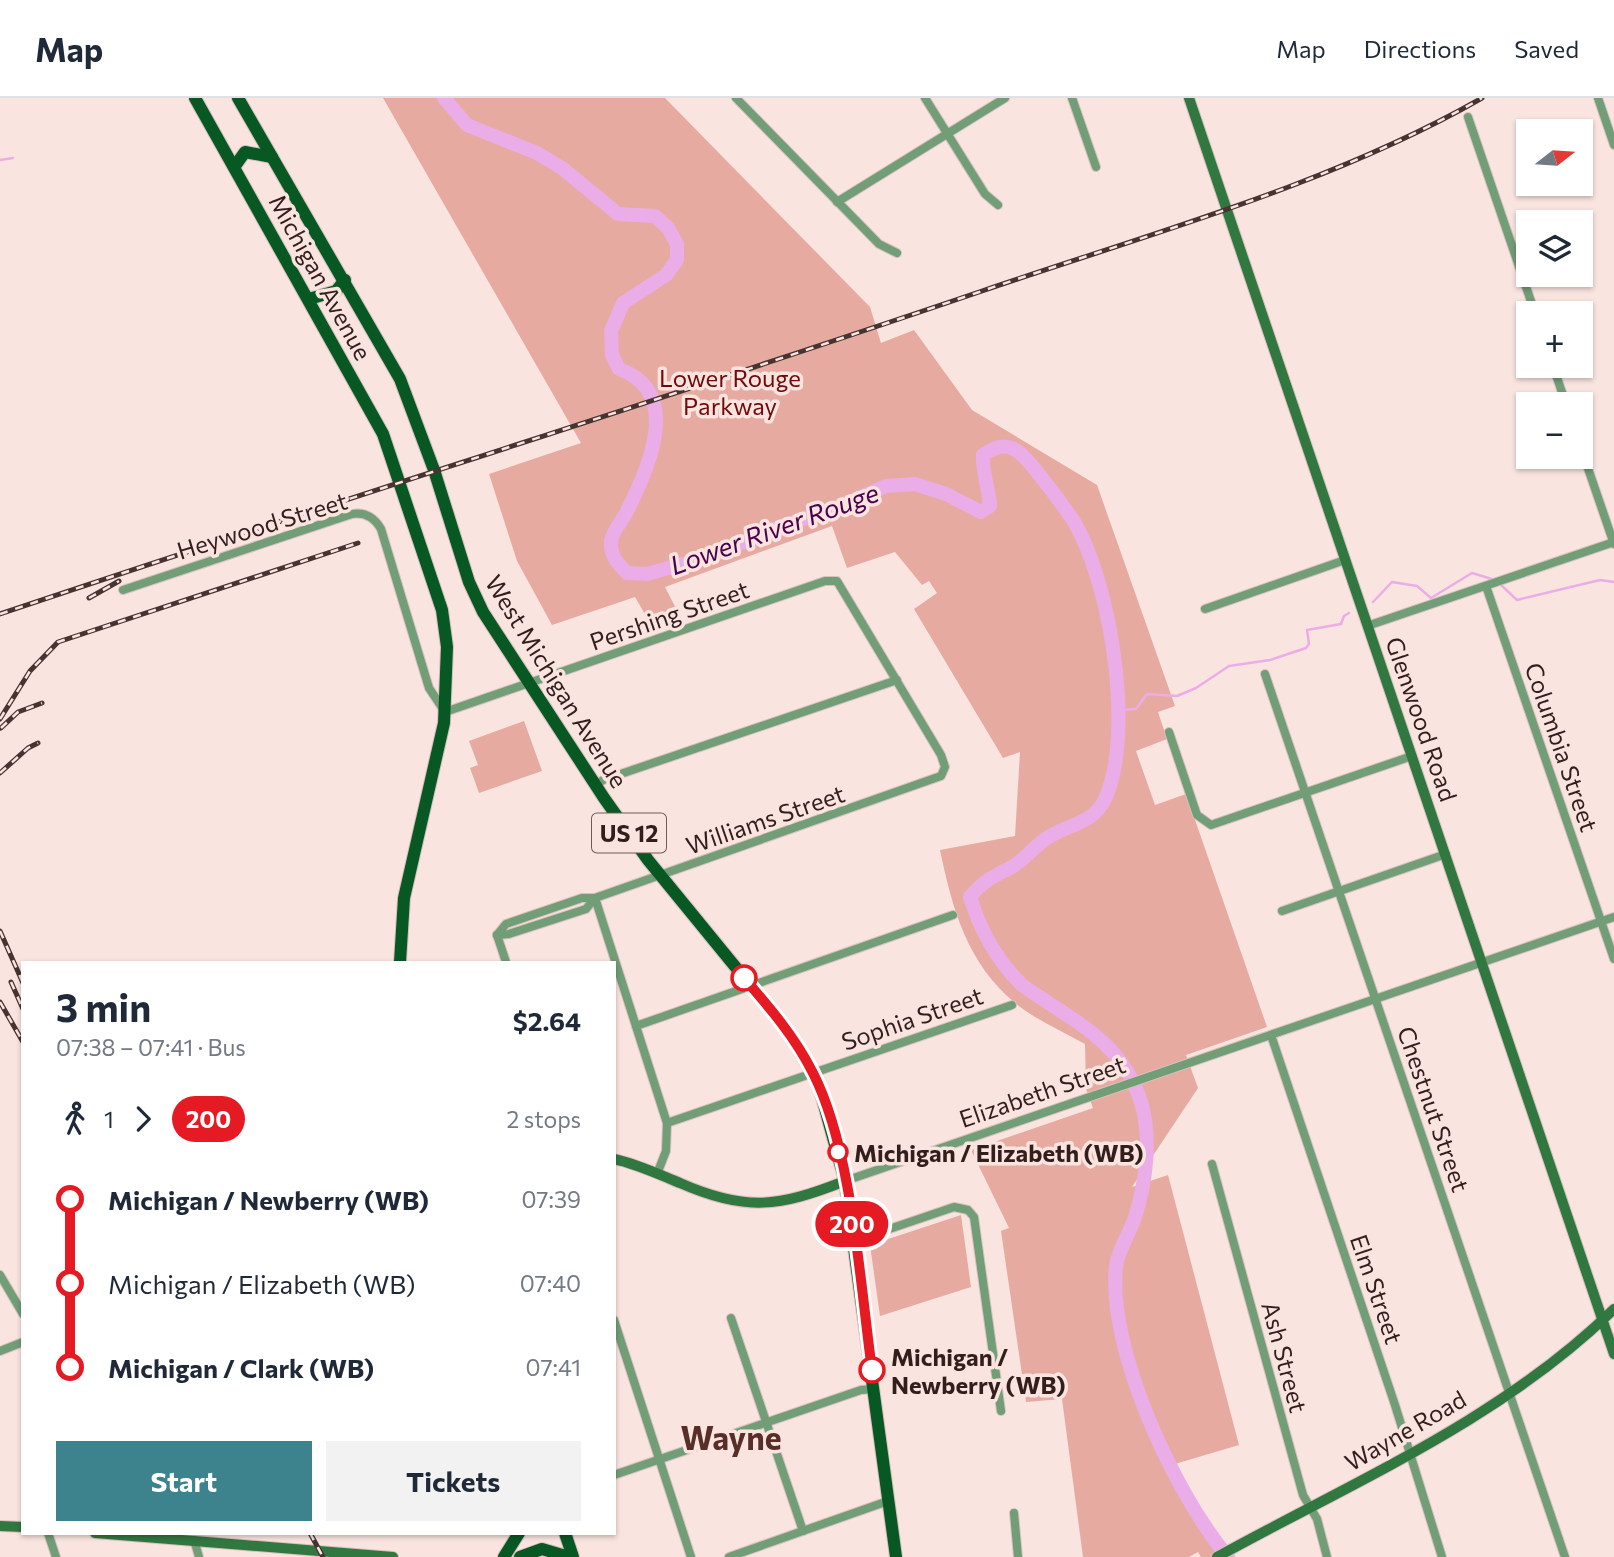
<!DOCTYPE html>
<html lang="en">
<head>
<meta charset="utf-8">
<style>
	:root { --surface:#fff; --page:#f2f2f3; --text:#1f2937; --muted:#747a83; --line:#e0e1e3; --accent:#3c838d }
	body { margin:0; font-family:Commissioner,sans-serif; background:var(--page); color:var(--text); height:100vh; display:flex; flex-direction:column; font-size:26px; white-space:nowrap }
	* { box-sizing:border-box; margin:0 }
	p { font-size:23px; color:var(--muted) }
	.icon { flex:none; width:38px; height:38px; fill:none; stroke:currentColor; stroke-width:2; stroke-linecap:round; stroke-linejoin:round }
	.map { position:relative; flex:1; overflow:hidden }
	.details { position:absolute; left:21px; top:863px; width:595px; height:574px; display:flex; flex-direction:column; background:var(--surface); border-radius:0px; box-shadow:0 2px 5px #0004 }
	.details>* { flex:none }
	.badge { padding:0 14px; border-radius:23px; font-size:24px; line-height:46px }
	.needle { width:46px; rotate:73deg }
	.fabs { position:absolute; left:1516px; top:21px; display:grid; gap:14px }
	.fabs a { display:grid; place-items:center; width:77px; height:77px; border-radius:0px; background:var(--surface); box-shadow:0 2px 5px #0004; font-size:35px }
	.map>.badge { position:absolute; translate:-50% -50%; box-shadow:0 0 0 4px #fff }
	.legs { display:flex; align-items:center; gap:10px; height:77px; padding:0 35px; font-size:23px }
	.legs p { margin-inline-start:auto }
	.headline { display:flex; align-items:center; justify-content:space-between; height:119px; padding:0 35px }
	h1 { font-size:38px; font-weight:700; line-height:52px }
	.primary-button { display:flex; gap:14px; margin-top:auto; padding:14px 35px }
	.primary-button a { flex:1; height:80px; border-radius:0px; background:var(--accent); color:#fff; font-size:28px; font-weight:700; line-height:80px; text-align:center }
	.primary-button a+a { background:var(--page); color:var(--text) }
	ul { padding:0 35px; list-style:none }
	li { display:flex; align-items:center; gap:24px; height:84px; font-size:26px }
	li i { display:grid; place-items:center; width:10px; height:100%; margin:0 9px; background:currentColor }
	li i::after { content:''; width:18px; height:18px; margin:-9px; border:5px solid; border-radius:50%; background:var(--surface) }
	li p { margin-inline-start:auto }
	li:first-child i { background:linear-gradient(#0000 50%,currentColor 0) }
	li:last-child i { background:linear-gradient(currentColor 50%,#0000 0) }
	header { display:flex; align-items:center; gap:42px; box-sizing:border-box; height:98px; padding:0 35px; background:var(--surface); border-bottom:2px solid var(--line) }
	header strong { font-size:33px }
	nav { display:flex; gap:38px; margin-inline-start:auto; font-size:24px }
	.map>svg:first-child { display:block }
</style>
</head>
<body>
<header>
<strong>Map</strong>
<nav><a>Map</a><a>Directions</a><a>Saved</a></nav>
</header>
<div class="map">
<svg width="1614" height="1459" viewBox="0 0 1614 1459">
	<rect width="100%" height="100%" fill="#fae4e0"/>
	<g fill="#e6aaa1">
		<path d="M383,0H665L870,209L881,245L914,232L972,312L1097,387L1175,608L1158,614L1167,641L1136,653L1155,707L1186,696L1267,929L1186,957L1198,990L1132,1089L1168,1077L1239,1347L1168,1368L1187,1403L1228,1459H1201L1198,1454L1189,1459H1083L1062,1301L1026,1304L1001,1133L1009,1130L971,1052L1093,1010L1086,991L1085,946C1062,933 1034,921 1015,905C967,865 952,810 940,752L1015,738L1020,654L1003,660L914,511L937,495L929,483L922,487L895,454L847,470L832,428L665,489L682,522L654,532L635,499L552,527L517,463L489,376L581,345Z"/>
		<path d="M524,623L542,673L479,695L470,670L478,667L469,643Z"/>
		<path d="M961,1117L971,1189L880,1218L870,1147Z"/>
	</g>
	<g fill="none" stroke-linecap="round" stroke-linejoin="round">
		<g stroke="#ebade7" stroke-width="2.5">
			<path d="M0,62L13,60"/>
			<path d="M1500,486L1517,502L1600,482L1614,484"/>
			<path d="M1373,504L1392,484L1417,488L1431,500L1472,475L1495,482"/>
			<path d="M1119,612L1136,611L1147,596L1177,598L1196,590L1229,568L1270,562L1306,550L1309,546L1307,532L1341,526L1344,518L1349,515"/>
		</g>
		<path stroke="#ebade7" stroke-width="14" d="M444,0L467,27L537,55L562,70L618,116L655,118L668,130L677,146V162L666,177L623,205L611,233L612,257L619,271C684,294 648,372 626,415C622,423 612,434 611,443C610,458 618,466 627,475L647,476L715,457L767,433L838,409L886,388L915,386L946,396L981,414L990,408C989,390 982,375 983,357C1009,338 1020,353 1038,375C1050,390 1062,406 1073,422C1110,483 1132,623 1109,691C1099,723 1079,723 1054,736C1038,743 1027,760 1012,769C994,778 983,783 970,799C980,831 996,861 1020,885C1028,893 1041,899 1050,906C1092,933 1125,954 1141,1004C1152,1040 1146,1084 1135,1119C1130,1135 1118,1152 1116,1168C1107,1251 1175,1396 1228,1459"/>
		<defs>
			<g id="street">
				<path d="M736,0L879,146L897,155"/>
				<path d="M925,0L985,96L998,107"/>
				<path d="M1072,0L1096,69"/>
				<path d="M1598,0L1614,47"/>
				<path d="M1468,19L1535,215"/>
				<path d="M837,104L1005,0"/>
				<path d="M1553,268L1566,306"/>
				<path d="M1580,347L1614,446"/>
				<path d="M1486,488L1614,861"/>
				<path d="M123,492L352,416C365,414 374,419 381,431L429,590L445,614L825,483H837L941,657L945,669L941,678L595,800H582L506,826L497,837"/>
				<path d="M1205,511L1345,462"/>
				<path d="M1367,528L1614,444"/>
				<path d="M1265,576L1565,1459"/>
				<path d="M1169,634L1197,717L1211,727L1412,658"/>
				<path d="M595,688L603,682L897,582"/>
				<path d="M595,800L667,1025L666,1053L657,1076"/>
				<path d="M1282,813L1446,756"/>
				<path d="M497,837L509,836L586,811L595,800"/>
				<path d="M497,837L506,864"/>
				<path d="M636,928L953,817"/>
				<path d="M1271,937L1395,1307L1442,1459"/>
				<path d="M667,1025L1012,907"/>
				<path d="M1212,1066L1303,1397L1317,1421L1327,1459"/>
				<path d="M845,1083L1614,819"/>
				<path d="M854,1143L954,1109L968,1112L974,1119L1001,1313"/>
				<path d="M0,1177L23,1216"/>
				<path d="M731,1220L803,1433"/>
				<path d="M614,1222L691,1459"/>
				<path d="M0,1253L23,1244"/>
				<path d="M614,1377L861,1292L874,1291"/>
				<path d="M1014,1415L1018,1459"/>
				<path d="M48,1435L56,1459"/>
				<path d="M195,1445L199,1459"/>
				<path d="M729,1459L888,1403"/>
			</g>
			<g id="secondary">
				<path d="M1189,0L1614,1256"/>
				<path d="M614,1061C637,1066 658,1076 680,1085C746,1114 779,1109 845,1083"/>
				<path d="M0,1428L23,1429"/>
				<path d="M95,1435L393,1459"/>
				<path d="M1217,1459C1353,1384 1502,1321 1614,1211"/>
			</g>
			<g id="primary">
				<path d="M195,0L383,336L442,512L447,549L444,625L404,800L400,864"/>
				<path d="M238,0L400,281L434,372L469,484L483,514L604,700L648,762L787,932L818,985L845,1083L896,1459"/>
				<path d="M235,68L245,54L272,59"/>
				<path d="M309,201L336,193L345,182"/>
				<path d="M565,1435L573,1459"/>
				<path d="M504,1459L519,1435"/>
				<path d="M520,1459L542,1451L569,1459"/>
			</g>
		</defs>
		<use href="#street" stroke="#d6c1bd" stroke-width="10"/>
		<use href="#secondary" stroke="#d6c1bd" stroke-width="12"/>
		<use href="#primary" stroke="#d6c1bd" stroke-width="14"/>
		<use href="#street" stroke="#719d77" stroke-width="8"/>
		<use href="#secondary" stroke="#317740" stroke-width="10"/>
		<use href="#primary" stroke="#085823" stroke-width="12"/>
		<defs>
			<g id="rail">
				<path d="M89,500L119,483"/>
				<path d="M0,516C327,406 656,304 982,193C1148,136 1330,87 1482,0"/>
				<path d="M0,621L30,573L58,544L358,445"/>
				<path d="M1,630L18,614L42,605"/>
				<path d="M0,675L28,650L38,645"/>
				<path d="M0,833L23,885"/>
				<path d="M11,884L23,911"/>
				<path d="M0,904L23,944"/>
				<path d="M310,1435L323,1459"/>
			</g>
		</defs>
		<use href="#rail" stroke="#473330" stroke-width="5"/>
		<use href="#rail" stroke="#fae4e0" stroke-width="2.5" stroke-dasharray="8" stroke-linecap="butt"/>
	</g>
	<g fill="none" stroke-linecap="round" stroke-linejoin="round">
		<defs>
			<path id="line-1" d="M744,880C770,910 795,939 813,975C852,1051 860,1185 872,1272"/>
		</defs>
		<use href="#line-1" stroke="#fff" stroke-width="16"/>
		<use href="#line-1" stroke="#e51a23" stroke-width="10"/>
	</g>
	<g fill="#fff" stroke="#e51a23" stroke-width="3.5">
		<circle cx="744" cy="880" r="12"/>
		<circle cx="838" cy="1054" r="9"/>
		<circle cx="872" cy="1272" r="12"/>
	</g>
	<g text-anchor="middle" dominant-baseline="central" stroke-width="7" stroke-linejoin="round" paint-order="stroke">
		<rect fill="#fae4e0" stroke="#6e5a57" stroke-width="2" x="592" y="715.5" width="74" height="39" rx="5"/>
		<g font-size="23" font-weight="bold" fill="#321f1c">
			<text x="629" y="735">US 12</text>
		</g>
		<g font-size="24" fill="#321f1c" stroke="#fae4e0">
			<text transform="translate(321 179) rotate(61)">Michigan Avenue</text>
			<text transform="translate(262 427) rotate(-17)">Heywood Street</text>
			<text transform="translate(669 517) rotate(-19)">Pershing Street</text>
			<text transform="translate(557 583) rotate(58)">West Michigan Avenue</text>
			<text transform="translate(1422 621) rotate(71)">Glenwood Road</text>
			<text transform="translate(1562 649) rotate(71)">Columbia Street</text>
			<text transform="translate(765 721) rotate(-19)">Williams Street</text>
			<text transform="translate(912 920) rotate(-19)">Sophia Street</text>
			<text transform="translate(1042 993) rotate(-19)">Elizabeth Street</text>
			<text transform="translate(1434 1011) rotate(71)">Chestnut Street</text>
			<text transform="translate(1377 1191) rotate(71)">Elm Street</text>
			<text transform="translate(1285 1259) rotate(75)">Ash Street</text>
			<text transform="translate(1405 1332) rotate(-30)">Wayne Road</text>
		</g>
		<g font-size="24" fill="#700908" stroke="#fae4e0">
			<text x="730" y="279">Lower Rouge<tspan x="730" dy="28">Parkway</tspan></text>
		</g>
		<g font-size="24" font-weight="bold" fill="#321f1c" stroke="#fae4e0" text-anchor="start">
			<text x="854" y="1054">Michigan / Elizabeth (WB)</text>
			<text x="891" y="1258">Michigan /<tspan x="891" dy="28">Newberry (WB)</tspan></text>
		</g>
		<g font-size="26" font-style="italic" fill="#4a004a" stroke="#fae4e0">
			<text transform="translate(774 430) rotate(-20)">Lower River Rouge</text>
		</g>
		<g font-size="32" font-weight="bold" fill="#582e29" stroke="#fae4e0">
			<text x="731" y="1339">Wayne</text>
		</g>
	</g>
</svg>
<div class="fabs">
<a><svg class="needle" viewBox="-14 -14 28 28"><path d="M0-13l5 13h-10z" fill="#e53935"/><path d="M0 13l5-13h-10z" fill="#747a83"/></svg></a>
<a><svg class="icon" aria-label="layers" viewBox="0 0 24 24"><path d="M12 4l9 5-9 5-9-5zM3 14l9 5 9-5"/></svg></a>
<a>+</a>
<a>−</a>
</div>
<b class="badge" style="left:852px;top:1126px;background:#e51a23;color:#fff">200</b>
<section class="details">
<div class="headline"><div><h1>3 min</h1><p>07:38 – 07:41 · Bus</p></div><b>$2.64</b></div>
<div class="legs"><svg class="icon" aria-label="walk" viewBox="0 0 24 24"><circle cx="13" cy="4" r="2"/><path d="M13 8l-2 6 4 7M11 14l-3 7M7 12l3-4h3l4 4"/></svg>1<svg class="icon" aria-label="forward" viewBox="0 0 24 24"><path d="M9 5l7 7-7 7"/></svg><b class="badge" style="background:#e51a23;color:#fff">200</b><p>2 stops</p></div>
<ul>
<li><i style="color:#e51a23"></i><b>Michigan / Newberry (WB)</b><p>07:39</p></li>
<li><i style="color:#e51a23"></i><span>Michigan / Elizabeth (WB)</span><p>07:40</p></li>
<li><i style="color:#e51a23"></i><b>Michigan / Clark (WB)</b><p>07:41</p></li>
</ul>
<div class="primary-button"><a>Start</a><a>Tickets</a></div>
</section>
</div>
</body>
</html>
